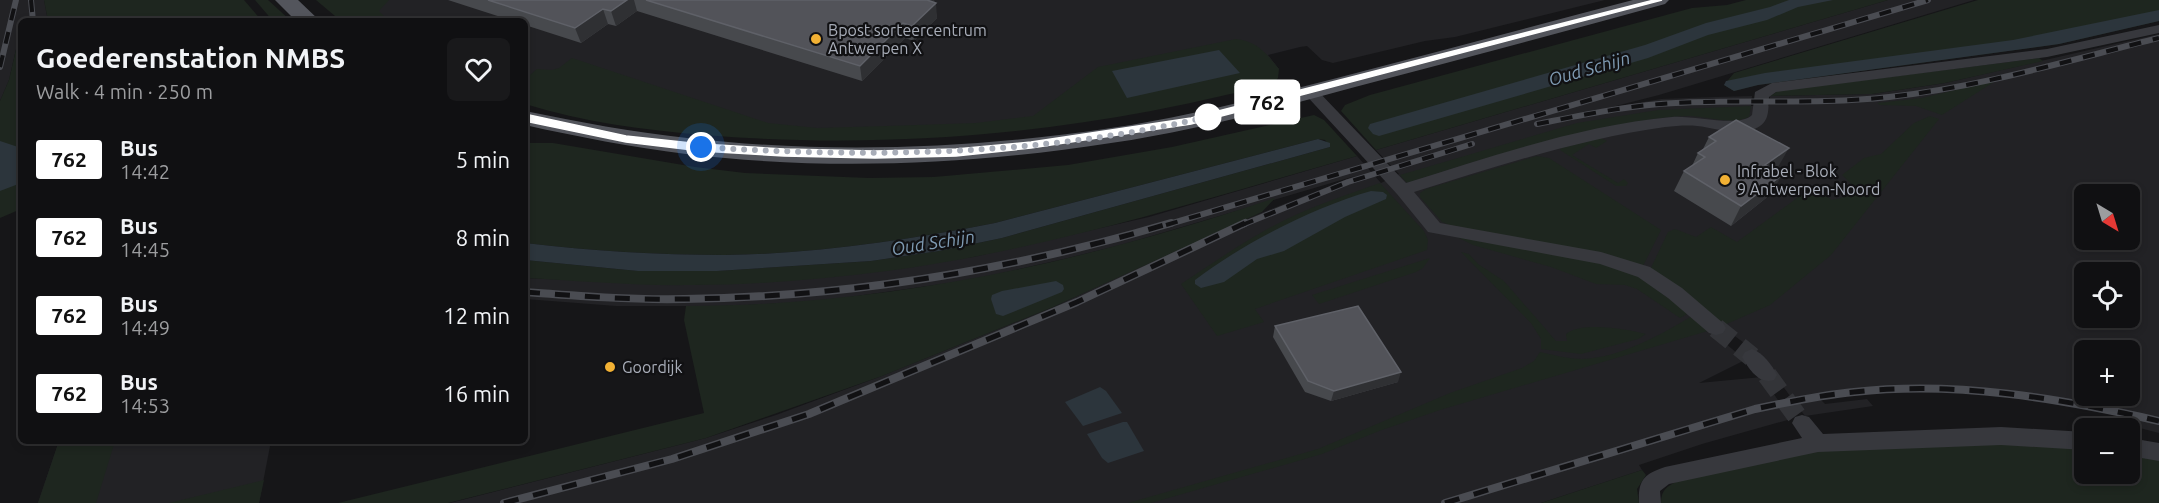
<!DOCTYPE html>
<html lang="en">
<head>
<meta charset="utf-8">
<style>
	:root { --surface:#101012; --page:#19191b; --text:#f1f3f6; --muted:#9c9d9f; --line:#303032 }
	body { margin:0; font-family:Ubuntu,sans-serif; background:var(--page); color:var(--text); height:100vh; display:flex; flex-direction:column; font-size:22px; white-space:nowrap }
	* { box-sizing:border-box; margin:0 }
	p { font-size:20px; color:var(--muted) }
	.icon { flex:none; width:33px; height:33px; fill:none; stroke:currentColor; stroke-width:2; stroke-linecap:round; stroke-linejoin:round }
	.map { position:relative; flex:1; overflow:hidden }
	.side { position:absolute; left:18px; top:18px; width:510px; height:426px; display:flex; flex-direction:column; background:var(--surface); border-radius:9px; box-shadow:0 3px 9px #0003,0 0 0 2px var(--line) }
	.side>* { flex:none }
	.badge { padding:0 12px; border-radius:4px; font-size:21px; line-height:39px }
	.needle { width:39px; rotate:142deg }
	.tools { position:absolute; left:2074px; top:184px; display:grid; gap:12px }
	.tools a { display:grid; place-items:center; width:66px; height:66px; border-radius:9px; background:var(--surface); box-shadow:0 3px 9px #0003,0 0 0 2px var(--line); font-size:30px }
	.you { position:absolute; width:30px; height:30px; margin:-15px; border:4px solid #fff; border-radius:50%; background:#1a73e8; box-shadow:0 0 0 9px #1a73e833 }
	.map>.badge { position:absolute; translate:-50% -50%; box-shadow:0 0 0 3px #fff }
	.round { display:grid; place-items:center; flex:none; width:63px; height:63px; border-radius:9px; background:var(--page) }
	.summary { display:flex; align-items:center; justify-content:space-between; height:102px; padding:0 18px }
	h1 { font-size:28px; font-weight:600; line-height:45px }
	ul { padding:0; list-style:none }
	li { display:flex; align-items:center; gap:18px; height:78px; padding:0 18px }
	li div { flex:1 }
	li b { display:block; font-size:22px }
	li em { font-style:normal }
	li .badge { min-width:66px; font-weight:700; text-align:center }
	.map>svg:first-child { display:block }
</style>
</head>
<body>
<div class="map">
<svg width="2159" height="503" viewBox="0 0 2159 503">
	<rect width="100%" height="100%" fill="#161618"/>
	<g fill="#222225" fill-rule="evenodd">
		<path d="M0,0H44L48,21H21V44L17,45L9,80L0,101Z"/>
		<path d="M333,0H1605L1455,37L1425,41L1333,63L1322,60L1307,46L1300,47L1268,55L1279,69L1038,121L795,133L525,93V21H360Z"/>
		<path d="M1888,0H1974L1659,95L1608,108L1661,99L1715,97L1752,96L1751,106H1769L1770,96L1872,94L1945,83L2159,34V433L2132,426L2129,417L2113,413L2035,399L1957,392H1897L1839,396L1821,400L1825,404L1867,399L1873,406L1805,416L1758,353L1721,326L1711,331L1745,360L1699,383L1762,377L1791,419L1702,444L1639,465L1642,470L1541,503H450L706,438L776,415L879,377L1053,307L1228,226L1355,176L1121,245L1064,259L971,280L814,302L726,306H616L525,299V278L693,285L973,257L1149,217L1357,156L1381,183L1399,174L1376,150ZM2085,195H2130V240H2085ZM2085,273H2130V318H2085ZM2085,351H2130V396H2085Z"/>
		<path d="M59,441H271L259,503H38Z"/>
	</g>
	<g fill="#1e261f">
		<path d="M44,0H244L262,21H48Z"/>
		<path d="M255,0H268L291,21H273Z"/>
		<path d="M316,0H389L379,11L384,16L376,21H341Z"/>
		<path d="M1746,0H1888L1376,150L1341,111L1345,105L1370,95L1692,8L1727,5Z"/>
		<path d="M1978,0H2159V21L2059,44L1758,85L1734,91L1724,85L1734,73Z"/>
		<path d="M1236,39C1257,41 1266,53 1279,69L1278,78L1274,83C1261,89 1245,91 1230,94C1204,100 1177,106 1151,111C1003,139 854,147 704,135C644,130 583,122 525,104V73L530,75L537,69L552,70L559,68L572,58L768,123L817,128L887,126L976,123L1033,116L1098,67Z"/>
		<path d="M21,44V209L0,218V101L9,80L17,45Z"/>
		<path d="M2039,58L2043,61L1945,83L1872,94L1770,96L1778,91Z"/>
		<path d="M1997,80L1942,115L1916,106L1880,105L1877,103L1922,98Z"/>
		<path d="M1751,106L1749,117C1731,125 1710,117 1691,116C1679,116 1666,117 1654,119C1569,132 1489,157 1407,183L1400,175L1577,123L1658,110Z"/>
		<path d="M1314,115L1324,120L1357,156C1201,200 1047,250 887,271C823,279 757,285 692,285C637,286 581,281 525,278V260L638,271H717L871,261L939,251L1002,238L1330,147L1325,140L1318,139L995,223C907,240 815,254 725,255C658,255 591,251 525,243V143H553L695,167L745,173L869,178L934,177L1068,165L1172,147Z"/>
		<path d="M1930,116L1939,119L1831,255L1770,305L1722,326L1650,270L1668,232L1675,229L1696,237L1711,227L1737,242L1812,187L1832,200L1861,193L1842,175L1864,158L1881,154L1914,123Z"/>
		<path d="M1601,138L1607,141L1596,148L1589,144L1572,155L1618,183L1624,179L1628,183L1626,186H1616L1560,150L1561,148Z"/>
		<path d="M1537,156L1549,158L1661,230L1643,266L1609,255L1450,225L1442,222L1420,197V193L1426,189Z"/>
		<path d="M1380,183L1424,231L1428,240L1427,250L1255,309L1264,322L1217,336L1181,284C1216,261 1251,236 1289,218C1318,204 1349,194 1380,183Z"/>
		<path d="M1275,198L1262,212L1053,307L882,376L706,438L448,503H338L704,413L684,320L686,306C888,306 1085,262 1275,198Z"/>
		<path d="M1457,237L1596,261L1638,276L1689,313L1680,318L1637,289L1625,285L1596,284L1551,267L1473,245Z"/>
		<path d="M1461,252L1469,254L1478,264L1504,281L1556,341H1567L1566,334C1581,321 1628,329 1646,334L1638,339L1581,354L1541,349V339L1531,323Z"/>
		<path d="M1430,258L1423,268L1416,272L1319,304L1312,295Z"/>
		<path d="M1694,315L1711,330L1440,410L1379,431L1322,454L1151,503H1128L1318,449L1450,393L1522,368L1534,361L1540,352C1554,355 1568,359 1582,359C1620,358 1662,334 1694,315Z"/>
		<path d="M59,441H115L96,503H38Z"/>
		<path d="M1956,441L2085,445V474H2130V450L2159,455V503H1661C1661,490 1667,486 1678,481L1819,450Z"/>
		<path d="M1642,470L1646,475L1637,489L1639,503H1541Z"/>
		<path d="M264,480L259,503H169Z"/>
	</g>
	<g fill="#2c353c">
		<path d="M1789,0H1833L1798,7L1767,20L1708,35L1648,58L1379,136L1373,134L1368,128L1370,124L1645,45L1706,23L1770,7Z"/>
		<path d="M2159,10V21L2059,44L1758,85L1734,91L1724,85L1726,81L1765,73L2013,40Z"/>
		<path d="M1219,50L1240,73L1127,98L1112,71Z"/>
		<path d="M1318,139L1330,143V147L1002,238L939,251L871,261L717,271H638L525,260V243C591,251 658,255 725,255C815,254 907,240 995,223Z"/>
		<path d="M0,141L21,148V183L0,191Z"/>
		<path d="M1371,191L1383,192L1387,195L1386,199L1345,217L1284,251L1257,259L1224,282L1201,288L1195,284V280C1242,244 1314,207 1371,191Z"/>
		<path d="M1056,281L1063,285L1064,289L1062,292L1003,316L996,314L991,299L992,295L1002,291Z"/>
		<path d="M1100,387L1106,391L1122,413L1083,426L1065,402Z"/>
		<path d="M1123,422H1127L1144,451L1108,463L1102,458L1087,434Z"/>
	</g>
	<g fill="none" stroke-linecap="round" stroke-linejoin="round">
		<g stroke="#333438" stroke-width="20" stroke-dasharray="20 10" stroke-linecap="butt">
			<path d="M1716,328L1752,357"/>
			<path d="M1767,375L1802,423"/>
		</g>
		<g fill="#37383d" fill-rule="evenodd">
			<path d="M2159,25V33L2047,57L1776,92L1769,97C1768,108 1770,119 1760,126C1742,138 1717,128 1697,126C1687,125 1676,126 1665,127C1580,139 1497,166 1414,192L1440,223L1601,252L1650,267L1682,288L1723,323L1726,328L1723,333L1716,335L1709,333L1668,298L1638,277L1600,264L1428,232L1397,194L1303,92L1306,89H1316L1406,183C1493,156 1582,125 1672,117C1693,115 1740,128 1752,115L1755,92L1772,83L2047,49Z"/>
			<path d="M1752,349C1763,353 1772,365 1777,375L1774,380C1759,385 1749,369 1742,357L1745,352Z"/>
			<path d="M1802,415L1809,417L1823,434L2001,427L2085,432V450L2001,445L1818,452L1669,484L1660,491L1661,503H1639C1638,480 1644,474 1665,467L1802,438L1792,423L1795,417Z"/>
			<path d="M2130,438L2159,443V461L2130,456Z"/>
		</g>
		<g fill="#53555c" fill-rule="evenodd">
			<path d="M275,0H298L320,21H296Z"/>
			<path d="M1633,0H1669L1665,4C1562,32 1459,60 1355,87C1274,109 1194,131 1111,143C971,165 826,171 686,154C632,147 578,137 525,125V111C579,122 632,132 687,138C827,154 971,149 1111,128C1187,117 1262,97 1337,78C1436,52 1534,26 1633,0Z"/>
		</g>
		<defs>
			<g id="rail-far1">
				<path d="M31,0L33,21"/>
				<path d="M0,67L16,0"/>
				<path d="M1537,124C1583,115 1629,105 1676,103C1747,99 1818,105 1889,97C1981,87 2070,60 2159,38"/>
				<path d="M1166,225L1928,0"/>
				<path d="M1242,225L1348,182L1472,144"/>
			</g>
			<g id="rail">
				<path d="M525,292C578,296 631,300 684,299C849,297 1012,270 1171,223"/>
				<path d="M504,503L672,459L809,414L1077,302L1245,223"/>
				<path d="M1445,503L1755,409C1788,402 1821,395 1854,392C1957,381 2059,398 2159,421"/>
			</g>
		</defs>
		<use href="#rail-far1" stroke="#4a4c52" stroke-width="6"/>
		<use href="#rail" stroke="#4a4c52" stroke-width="8"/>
		<use href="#rail-far1" stroke="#111113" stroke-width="4" stroke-dasharray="12" stroke-linecap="butt"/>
		<use href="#rail" stroke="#111113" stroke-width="5" stroke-dasharray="15" stroke-linecap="butt"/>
	</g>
	<g fill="#47494d">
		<path d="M448,0H934L937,18L914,41L905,38L862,81L637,11L616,26L608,24L581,43L525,25V21H513Z"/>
		<path d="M1709,137L1778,167L1774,170L1771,194L1731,226L1674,191L1684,171L1692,166L1698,153L1703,149Z"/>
		<path d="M1275,326L1398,382L1331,401L1305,392L1273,337Z"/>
	</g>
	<g fill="#2f3033">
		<path d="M627,0H634L637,11L616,26L611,11Z"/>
		<path d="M927,0H934V5L936,3L937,18L914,41L912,26Z"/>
		<path d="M603,9L608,24L581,43L575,28Z"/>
		<path d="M903,23L905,38L862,81L860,66Z"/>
		<path d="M1789,148L1778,167L1754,184L1765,165Z"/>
		<path d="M1782,175L1771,194L1731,226L1741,206Z"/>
		<path d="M1401,372L1398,382L1331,401L1334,391Z"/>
	</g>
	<g fill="#525359" stroke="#5f6168" stroke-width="1.5">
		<path d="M488,0H627L611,11L603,9L575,28Z"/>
		<path d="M646,0H927L936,3L912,26L903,23L860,66Z"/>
		<path d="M1736,120L1789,148L1765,165L1782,175L1741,206L1684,171L1705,157L1698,153L1716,141L1709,137Z"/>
		<path d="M1358,306L1401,372L1334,391L1308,381L1275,326Z"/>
	</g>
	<path fill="#fff" stroke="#fff" stroke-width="1.5" d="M1654,0H1662L1191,124L1031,148L956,156L875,158L784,156L701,151L626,142L525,121L520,118L525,114L626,136L701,144L784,149L875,151L956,149L1031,142L1191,118Z"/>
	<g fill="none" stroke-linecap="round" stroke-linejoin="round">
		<path stroke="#a8adb8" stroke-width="6" stroke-dasharray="0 10.8" d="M701,147C871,158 1044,156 1211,116L1208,117"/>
	</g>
	<g fill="#f2b134" stroke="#111113" stroke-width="2">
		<circle cx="816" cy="39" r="6"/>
		<circle cx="1725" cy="180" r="6"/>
		<circle cx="610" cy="367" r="6"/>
	</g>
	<circle fill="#fff" stroke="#fff" stroke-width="3" cx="1208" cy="117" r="12"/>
	<g text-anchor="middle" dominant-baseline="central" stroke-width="4.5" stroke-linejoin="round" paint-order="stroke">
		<g font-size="16" fill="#a8adb8" stroke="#111113" text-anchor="start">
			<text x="828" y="30">Bpost sorteercentrum<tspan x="828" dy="18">Antwerpen X</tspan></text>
			<text x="1737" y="171">Infrabel - Blok<tspan x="1737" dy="18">9 Antwerpen-Noord</tspan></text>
			<text x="622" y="367">Goordijk</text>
		</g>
		<g font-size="18" font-style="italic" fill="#7f9bb3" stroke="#111113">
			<text transform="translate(1589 68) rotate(-16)">Oud Schijn</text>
			<text transform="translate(933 242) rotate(-9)">Oud Schijn</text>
		</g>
	</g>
</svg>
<div class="tools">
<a><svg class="needle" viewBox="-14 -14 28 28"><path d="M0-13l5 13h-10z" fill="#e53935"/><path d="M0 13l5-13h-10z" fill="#9c9d9f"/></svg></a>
<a><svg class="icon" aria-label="locate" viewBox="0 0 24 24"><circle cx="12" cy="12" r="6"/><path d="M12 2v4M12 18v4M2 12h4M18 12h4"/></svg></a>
<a>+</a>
<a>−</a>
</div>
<div class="you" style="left:701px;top:147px"></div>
<b class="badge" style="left:1267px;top:102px;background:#fff;color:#111">762</b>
<section class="side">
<div class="summary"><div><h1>Goederenstation NMBS</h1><p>Walk · 4 min · 250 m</p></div><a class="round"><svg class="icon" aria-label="heart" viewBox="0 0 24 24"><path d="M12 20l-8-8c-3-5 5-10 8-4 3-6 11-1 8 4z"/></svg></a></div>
<ul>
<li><span class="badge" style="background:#fff;color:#111">762</span><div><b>Bus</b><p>14:42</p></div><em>5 min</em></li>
<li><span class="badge" style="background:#fff;color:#111">762</span><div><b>Bus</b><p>14:45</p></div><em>8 min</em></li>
<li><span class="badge" style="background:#fff;color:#111">762</span><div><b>Bus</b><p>14:49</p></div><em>12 min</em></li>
<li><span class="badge" style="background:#fff;color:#111">762</span><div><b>Bus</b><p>14:53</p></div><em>16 min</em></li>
</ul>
</section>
</div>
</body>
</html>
